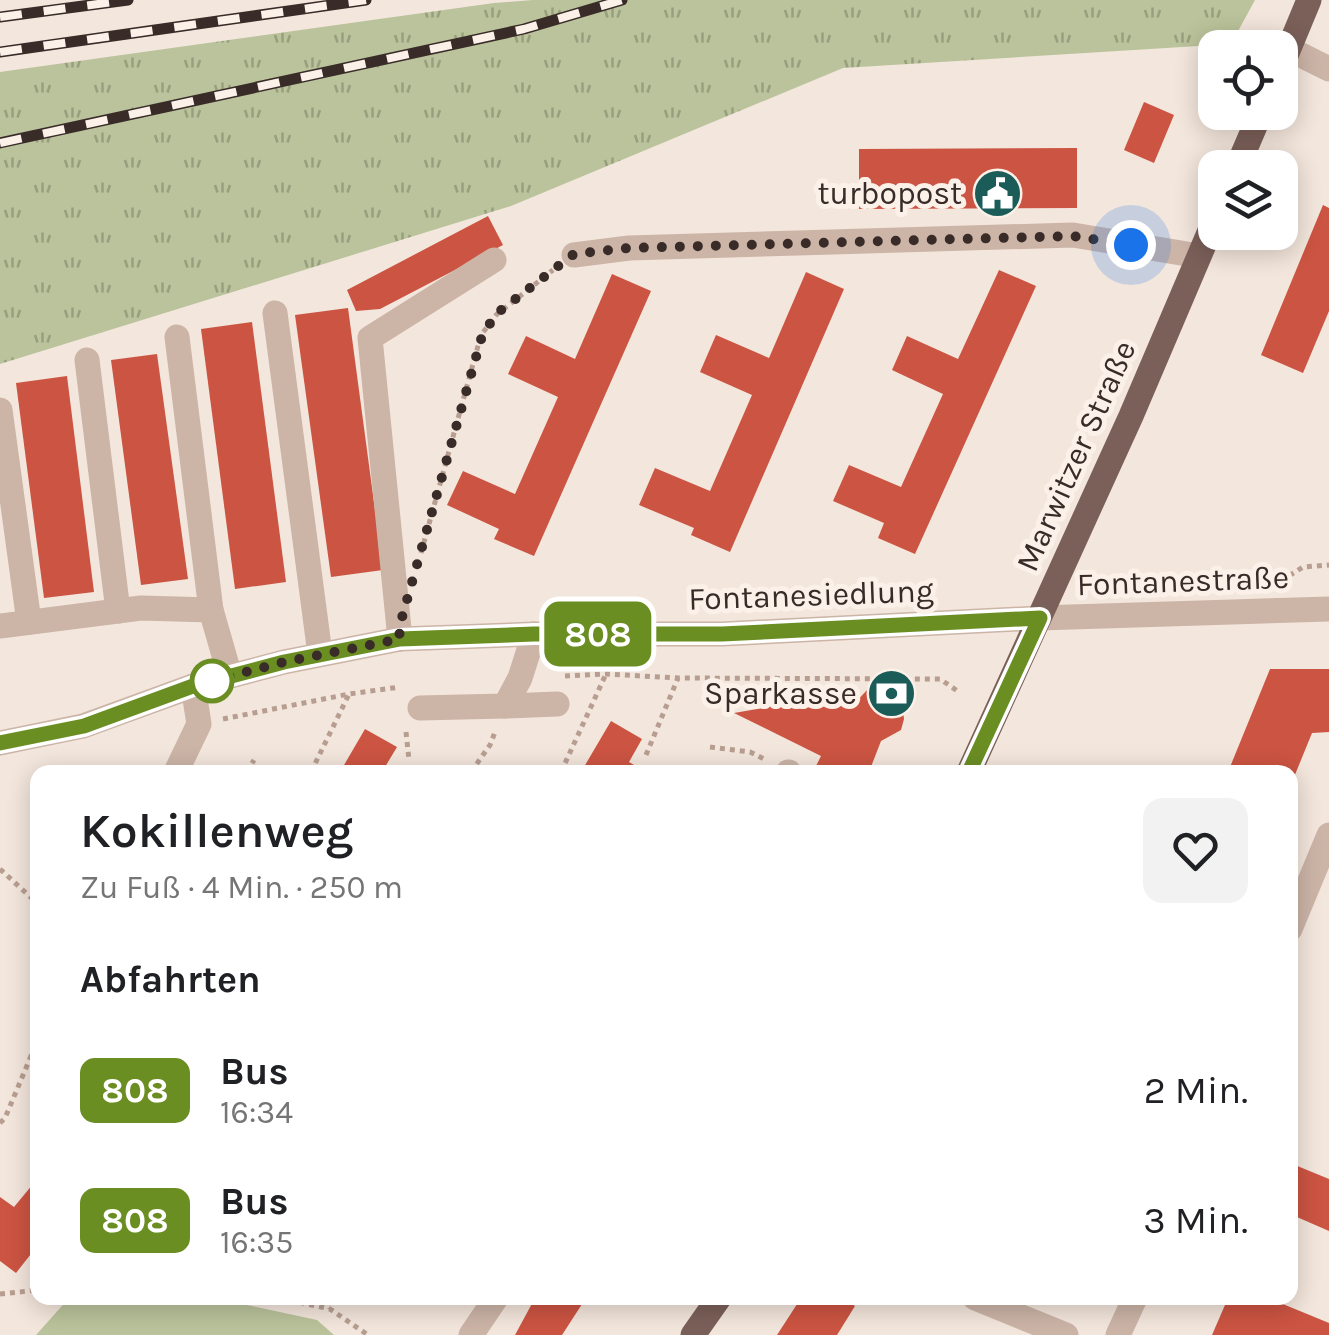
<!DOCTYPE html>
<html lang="de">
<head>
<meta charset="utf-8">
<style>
	:root { --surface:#fff; --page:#f2f2f2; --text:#202124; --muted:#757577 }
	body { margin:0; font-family:Karla,sans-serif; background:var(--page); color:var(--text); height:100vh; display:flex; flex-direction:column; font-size:38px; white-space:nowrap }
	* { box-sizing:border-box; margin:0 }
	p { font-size:32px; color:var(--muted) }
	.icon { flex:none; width:55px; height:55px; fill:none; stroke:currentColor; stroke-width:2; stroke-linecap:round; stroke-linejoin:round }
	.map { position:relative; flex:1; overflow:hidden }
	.drawer { position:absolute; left:30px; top:765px; width:1268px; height:540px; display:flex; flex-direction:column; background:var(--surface); border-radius:20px; box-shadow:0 5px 25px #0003 }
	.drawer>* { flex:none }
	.badge { padding:0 20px; border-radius:15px; font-size:35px; line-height:65px }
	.fabs { position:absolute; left:1198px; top:30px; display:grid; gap:20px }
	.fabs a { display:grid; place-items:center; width:100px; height:100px; border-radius:20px; background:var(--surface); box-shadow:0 5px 25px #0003; font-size:50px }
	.you { position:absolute; width:50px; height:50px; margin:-25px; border:8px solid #fff; border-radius:50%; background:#1a73e8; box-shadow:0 0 0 15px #1a73e833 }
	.map>.badge { position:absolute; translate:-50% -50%; box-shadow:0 0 0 5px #fff }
	h2 { padding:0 50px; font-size:38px; line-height:90px }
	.round { display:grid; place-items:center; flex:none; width:105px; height:105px; border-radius:20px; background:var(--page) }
	.summary { display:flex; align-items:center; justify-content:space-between; height:170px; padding:0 50px }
	h1 { font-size:48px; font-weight:600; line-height:75px }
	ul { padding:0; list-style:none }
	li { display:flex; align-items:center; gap:30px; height:130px; padding:0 50px }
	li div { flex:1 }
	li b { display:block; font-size:38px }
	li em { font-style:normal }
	li .badge { min-width:110px; font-weight:700; text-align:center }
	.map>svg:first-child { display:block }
</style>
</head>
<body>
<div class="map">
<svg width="1329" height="1335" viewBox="0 0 1329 1335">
	<defs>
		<pattern id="grass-tufts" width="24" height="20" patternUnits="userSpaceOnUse" patternTransform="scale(2.5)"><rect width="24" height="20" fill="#bac39b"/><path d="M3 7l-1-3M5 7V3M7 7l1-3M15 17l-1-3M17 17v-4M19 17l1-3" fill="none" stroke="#989f7e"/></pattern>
	</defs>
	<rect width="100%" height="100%" fill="#f3e6dc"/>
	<path fill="url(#grass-tufts)" d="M533,0H1255L1231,44L843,68L511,206L0,364V72L494,3Z"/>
	<path fill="#bac39b" d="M69,1298H190L228,1301L317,1320L334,1335H36Z"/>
	<g fill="#cc5442">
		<path d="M1144,102L1174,115L1154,163L1124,150Z"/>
		<path d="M1077,148V208L859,209V149Z"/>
		<path d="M1323,205L1329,208V311L1303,373L1261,355Z"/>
		<path d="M488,216L503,245L380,309L356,311L347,290Z"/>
		<path d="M999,270L1036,286L915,554L878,538L884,523L833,501L849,465L901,487L943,394L892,370L907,336L958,359Z"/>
		<path d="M806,272L844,289L730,552L691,535L694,528L639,505L655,468L710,491L752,395L700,372L716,335L769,358Z"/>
		<path d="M612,274L651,291L534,556L494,539L499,529L447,505L463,471L515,494L558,397L508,374L526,336L575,359Z"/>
		<path d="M348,308L383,570L331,577L295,315Z"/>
		<path d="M252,322L286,582L235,589L201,329Z"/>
		<path d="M157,354L188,579L141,585L111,360Z"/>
		<path d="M67,376L94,592L44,598L16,383Z"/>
		<path d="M1270,669H1329V732L1312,733L1290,787V772H1228Z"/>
		<path d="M878,687L892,693L902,703L904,719L901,730L881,741L869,772H813L821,756L734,713L763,708L773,689L811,708L855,703L867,690Z"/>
		<path d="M611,721L642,739L629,762L646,772H581Z"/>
		<path d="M365,729L397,747L382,772H340Z"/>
		<path d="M1290,1163L1329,1179V1231L1290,1214Z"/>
		<path d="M38,1178V1245L16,1273L0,1261V1197L14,1207Z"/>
		<path d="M535,1298H586L562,1335H515Z"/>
		<path d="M801,1298H841L855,1306L837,1335H777Z"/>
		<path d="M1228,1298H1268L1329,1323V1335H1212Z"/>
	</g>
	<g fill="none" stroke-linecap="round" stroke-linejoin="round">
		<g stroke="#b89e91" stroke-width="5" stroke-dasharray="5 5" stroke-linecap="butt">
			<path d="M421,553L481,335L496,315L553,270"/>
			<path d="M1281,581L1303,567L1329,565"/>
			<path d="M565,676L606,674L678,678L940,679L959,692"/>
			<path d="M223,719L349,694L400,687"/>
			<path d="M406,732L409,760"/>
			<path d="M710,747L750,752L764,759"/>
			<path d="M646,755L678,678"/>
			<path d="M247,772L254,760"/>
			<path d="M311,772L349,694"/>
			<path d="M471,772L490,745L495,732"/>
			<path d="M561,772L606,674"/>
			<path d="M0,869L38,904"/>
			<path d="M0,1123L5,1118L31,1056L38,1050"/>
			<path d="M0,1294L38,1290"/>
			<path d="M280,1298L330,1309L368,1335"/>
			<path d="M330,1298V1309"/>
		</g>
		<g stroke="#ccb4a7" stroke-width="25">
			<path d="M1289,49L1329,69"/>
			<path d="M574,255L629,248L1073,235L1199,256"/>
			<path d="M275,313L320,654"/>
			<path d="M177,337L211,610"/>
			<path d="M87,360L118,611"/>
			<path d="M0,410L29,622"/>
			<path d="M0,626L141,608L211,610L230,676"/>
			<path d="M400,639L370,338L494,260"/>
			<path d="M505,706L557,704"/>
			<path d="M420,708L505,706L520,678L534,634"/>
			<path d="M0,743L83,726L193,686L284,662L400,639L534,634H722L1039,618L1329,609"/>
			<path d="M176,772L199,724L193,686"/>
			<path d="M788,772H789"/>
			<path d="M1290,929L1329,835"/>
			<path d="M975,1298L1066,1335"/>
			<path d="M471,1335L496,1298"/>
			<path d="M1118,1335L1135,1298"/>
		</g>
		<g stroke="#7b6059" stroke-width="25">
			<path d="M1280,70L1309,0"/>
			<path d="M1237,168L1261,112"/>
			<path d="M969,772L1131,416L1215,219"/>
			<path d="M693,1335L719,1298"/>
		</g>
		<defs>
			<g id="rail">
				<path d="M0,17L128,0"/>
				<path d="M0,52L366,0"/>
				<path d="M0,143L524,29L622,0"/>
			</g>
		</defs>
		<use href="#rail" stroke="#382b28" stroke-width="11"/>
		<use href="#rail" stroke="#fbf1e9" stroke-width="8" stroke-dasharray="22" stroke-linecap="butt"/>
	</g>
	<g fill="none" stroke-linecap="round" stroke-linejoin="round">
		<defs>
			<path id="line" d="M0,743L84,726L193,686L284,662L400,639L534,634H722L1040,618L969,772"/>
		</defs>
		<use href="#line" stroke="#fff" stroke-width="22"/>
		<use href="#line" stroke="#6b8e23" stroke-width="15"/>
		<path stroke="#382b28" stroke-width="10" stroke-dasharray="0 18" d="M212,681L284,662L400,639L399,628L482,336L496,314L574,254L629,248L1073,236L1131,245"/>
	</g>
	<defs>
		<symbol id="civic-disc" viewBox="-11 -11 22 22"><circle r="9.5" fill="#1b5c59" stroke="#fbf1e9"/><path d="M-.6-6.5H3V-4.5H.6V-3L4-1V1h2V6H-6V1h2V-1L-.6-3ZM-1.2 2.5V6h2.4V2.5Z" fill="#fff"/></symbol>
		<symbol id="bank-disc" viewBox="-11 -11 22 22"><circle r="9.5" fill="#1b5c59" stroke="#fbf1e9"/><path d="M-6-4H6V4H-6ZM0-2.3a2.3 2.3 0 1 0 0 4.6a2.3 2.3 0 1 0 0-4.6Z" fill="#fff"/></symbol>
	</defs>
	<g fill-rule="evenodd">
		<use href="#civic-disc" x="970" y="166" width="55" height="55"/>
		<use href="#bank-disc" x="864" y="666" width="55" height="55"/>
	</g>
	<circle fill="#fff" stroke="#6b8e23" stroke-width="5" cx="212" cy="681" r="20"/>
	<g text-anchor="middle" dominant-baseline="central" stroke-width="10" stroke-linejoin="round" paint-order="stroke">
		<g font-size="32" fill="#382b28" stroke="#fbf1e9" text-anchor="end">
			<text x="962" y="193">turbopost</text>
			<text x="857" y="693">Sparkasse</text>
		</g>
		<g font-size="32" fill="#382b28" stroke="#fbf1e9">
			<text transform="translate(1076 456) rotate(-66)">Marwitzer Straße</text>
			<text transform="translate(1183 581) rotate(-2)">Fontanestraße</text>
			<text transform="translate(811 595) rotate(-2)">Fontanesiedlung</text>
		</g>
	</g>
</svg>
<div class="fabs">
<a><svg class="icon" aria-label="locate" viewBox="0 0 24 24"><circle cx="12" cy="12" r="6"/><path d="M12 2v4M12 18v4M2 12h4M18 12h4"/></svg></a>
<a><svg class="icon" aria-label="layers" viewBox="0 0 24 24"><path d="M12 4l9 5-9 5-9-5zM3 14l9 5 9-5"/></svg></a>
</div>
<div class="you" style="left:1131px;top:245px"></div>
<b class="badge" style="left:598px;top:634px;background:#6b8e23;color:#fff">808</b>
<section class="drawer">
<div class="summary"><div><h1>Kokillenweg</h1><p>Zu Fuß · 4 Min. · 250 m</p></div><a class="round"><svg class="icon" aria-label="heart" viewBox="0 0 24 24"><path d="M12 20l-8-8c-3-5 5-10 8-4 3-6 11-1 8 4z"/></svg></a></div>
<h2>Abfahrten</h2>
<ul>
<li><span class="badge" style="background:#6b8e23;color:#fff">808</span><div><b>Bus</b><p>16:34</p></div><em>2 Min.</em></li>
<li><span class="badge" style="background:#6b8e23;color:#fff">808</span><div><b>Bus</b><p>16:35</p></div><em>3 Min.</em></li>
</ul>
</section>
</div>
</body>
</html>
